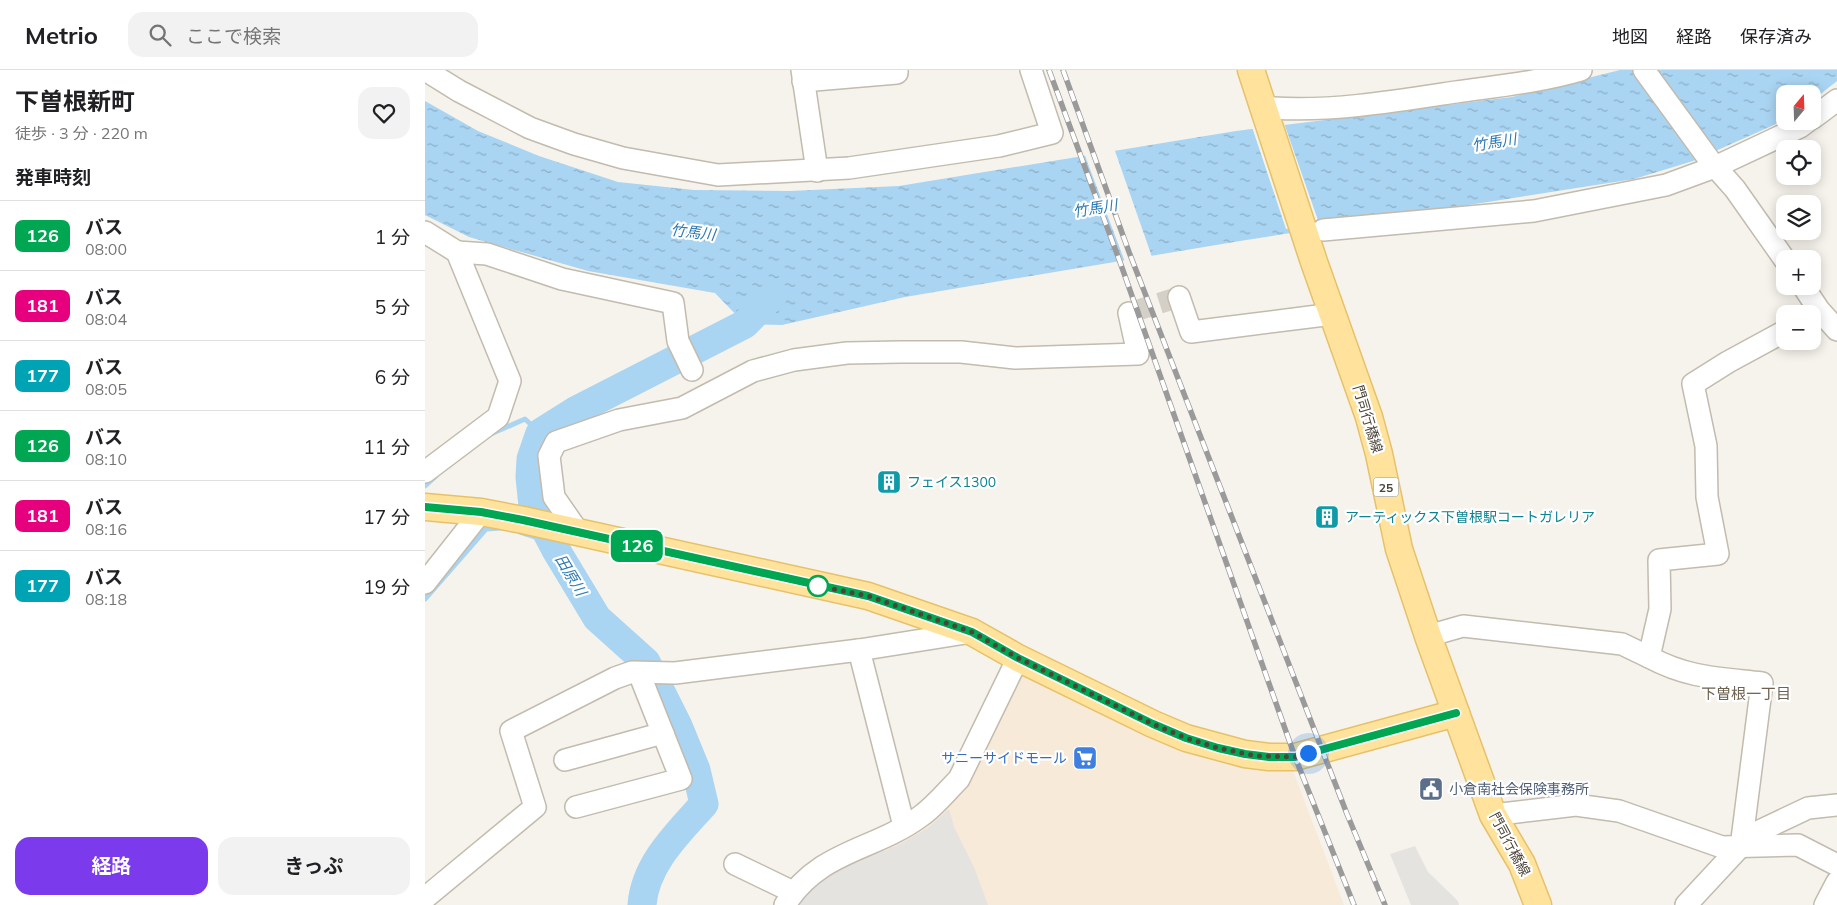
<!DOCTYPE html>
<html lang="ja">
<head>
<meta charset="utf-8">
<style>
	:root { --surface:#fff; --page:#f2f2f2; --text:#202124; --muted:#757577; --line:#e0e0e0; --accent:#7c3aed }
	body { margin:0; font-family:Mulish,"Noto Sans JP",sans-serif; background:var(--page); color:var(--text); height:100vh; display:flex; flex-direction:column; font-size:19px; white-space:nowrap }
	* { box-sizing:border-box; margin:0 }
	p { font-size:16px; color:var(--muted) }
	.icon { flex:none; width:28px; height:28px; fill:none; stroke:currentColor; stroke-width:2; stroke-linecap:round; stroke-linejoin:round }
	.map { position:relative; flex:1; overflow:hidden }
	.side { display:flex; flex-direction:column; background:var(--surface); width:425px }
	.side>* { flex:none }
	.badge { padding:0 10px; border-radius:8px; font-size:18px; line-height:32px }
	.needle { width:32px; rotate:19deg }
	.tools { position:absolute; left:1351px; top:15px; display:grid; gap:10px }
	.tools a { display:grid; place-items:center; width:45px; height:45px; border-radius:10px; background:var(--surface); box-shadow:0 2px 12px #0003; font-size:25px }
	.you { position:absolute; width:25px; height:25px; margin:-12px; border:4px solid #fff; border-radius:50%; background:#1a73e8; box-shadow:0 0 0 8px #1a73e833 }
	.map>.badge { position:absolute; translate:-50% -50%; box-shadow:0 0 0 2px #fff }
	h2 { padding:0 15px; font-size:19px; line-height:45px }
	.round { display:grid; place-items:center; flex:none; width:52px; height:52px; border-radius:15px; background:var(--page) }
	.overview { display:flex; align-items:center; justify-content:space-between; height:85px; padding:0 15px }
	h1 { font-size:24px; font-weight:700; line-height:38px }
	.action { display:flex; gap:10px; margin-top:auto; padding:10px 15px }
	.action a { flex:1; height:58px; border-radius:15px; background:var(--accent); color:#fff; font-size:20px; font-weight:700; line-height:58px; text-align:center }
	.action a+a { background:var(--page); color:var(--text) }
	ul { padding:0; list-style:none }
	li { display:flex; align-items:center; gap:15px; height:70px; padding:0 15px; border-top:1px solid var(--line) }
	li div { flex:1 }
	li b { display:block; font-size:19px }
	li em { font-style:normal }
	li .badge { min-width:55px; font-weight:700; text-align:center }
	header { display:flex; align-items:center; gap:30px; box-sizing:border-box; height:70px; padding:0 25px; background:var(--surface); border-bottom:1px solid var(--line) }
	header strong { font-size:24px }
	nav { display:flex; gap:28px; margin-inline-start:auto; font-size:18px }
	.search { width:350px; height:45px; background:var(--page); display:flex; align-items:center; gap:12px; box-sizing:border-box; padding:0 18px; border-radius:15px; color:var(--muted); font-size:19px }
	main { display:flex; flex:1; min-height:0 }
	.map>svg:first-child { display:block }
</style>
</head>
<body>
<header>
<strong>Metrio</strong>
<div class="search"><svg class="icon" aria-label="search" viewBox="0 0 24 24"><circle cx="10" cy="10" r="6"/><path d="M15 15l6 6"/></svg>ここで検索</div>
<nav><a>地図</a><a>経路</a><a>保存済み</a></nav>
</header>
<main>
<section class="side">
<div class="overview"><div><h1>下曽根新町</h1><p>徒歩 · 3 分 · 220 m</p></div><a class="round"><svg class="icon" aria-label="heart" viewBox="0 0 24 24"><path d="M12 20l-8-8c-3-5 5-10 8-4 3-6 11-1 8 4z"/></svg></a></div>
<h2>発車時刻</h2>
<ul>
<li><span class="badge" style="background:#00a651;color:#fff">126</span><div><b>バス</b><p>08:00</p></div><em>1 分</em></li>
<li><span class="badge" style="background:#e6007e;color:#fff">181</span><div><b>バス</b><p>08:04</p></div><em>5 分</em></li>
<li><span class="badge" style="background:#00a3b4;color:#fff">177</span><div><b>バス</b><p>08:05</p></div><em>6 分</em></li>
<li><span class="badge" style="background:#00a651;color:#fff">126</span><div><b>バス</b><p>08:10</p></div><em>11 分</em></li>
<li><span class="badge" style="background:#e6007e;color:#fff">181</span><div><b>バス</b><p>08:16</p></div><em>17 分</em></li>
<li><span class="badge" style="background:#00a3b4;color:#fff">177</span><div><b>バス</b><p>08:18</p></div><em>19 分</em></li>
</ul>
<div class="action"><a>経路</a><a>きっぷ</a></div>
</section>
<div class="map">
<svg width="1412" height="835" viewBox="0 0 1412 835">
	<defs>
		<pattern id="water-ripples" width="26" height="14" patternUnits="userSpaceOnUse" patternTransform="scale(1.25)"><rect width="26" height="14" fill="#a9d4f2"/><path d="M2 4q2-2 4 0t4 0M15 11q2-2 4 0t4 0" fill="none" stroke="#8caec5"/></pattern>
	</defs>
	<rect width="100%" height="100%" fill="#f6f3ec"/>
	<path fill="#f7ead8" d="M598,595L865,693L919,835H368L382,817L501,752Z"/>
	<g fill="#e5e3e0">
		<path d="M524,739L529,757L549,797L563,835H373L388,818L403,805L443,784L462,780L479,772L504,757Z"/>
		<path d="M990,776L1003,802L1033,831L1034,835H986L965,784Z"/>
	</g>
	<path fill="url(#water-ripples)" d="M1195,0H1412V11L1388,30V24H1360V50L1268,91L1209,109L815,171L480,227L357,255L320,254L290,223L163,201L44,167L0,145V31L53,61L114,86L193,112L269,120L365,121L474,116L811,61L1087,27Z"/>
	<g fill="#f6f3ec">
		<path d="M859,53L895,156L861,159L827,57Z"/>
		<path d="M689,78L727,187L700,192L659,83Z"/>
	</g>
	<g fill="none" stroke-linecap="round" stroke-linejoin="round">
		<g stroke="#a9d4f2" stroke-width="5">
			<path d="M68,363L100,349L115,363"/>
			<path d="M0,416L11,406"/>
			<path d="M95,462L126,472"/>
			<path d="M0,529L61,459L75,458"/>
		</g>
		<path stroke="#a9d4f2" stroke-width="29" d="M217,835C220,794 253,763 279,734L271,700L253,656L221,592L172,548L131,480L108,436L105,407L106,389L115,363L150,341L320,254L348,225"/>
		<path stroke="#d4d0c8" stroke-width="21" stroke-dasharray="21 11" stroke-linecap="butt" d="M704,243L754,227"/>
		<defs>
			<g id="minor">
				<path d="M0,0L34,21L105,58L149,74L198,88L293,105L424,98L574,76L627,63L606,0"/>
				<path d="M377,0L392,101"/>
				<path d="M1219,0L1286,92L1310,119L1360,190"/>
				<path d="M378,11L472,3V0"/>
				<path d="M848,38C907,42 972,31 1031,22C1073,16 1115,12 1156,0"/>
				<path d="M1388,48L1412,30"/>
				<path d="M898,160L1109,141L1241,115L1290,97L1375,57L1383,51"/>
				<path d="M0,162L32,182L85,311L73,347L0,402"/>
				<path d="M32,182L62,184L137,209L248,233L253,271L267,300"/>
				<path d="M1378,216L1394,240L1412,260"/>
				<path d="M754,227L766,262L908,244"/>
				<path d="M154,463L129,427L124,386L131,372L194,350L257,338L328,301L369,290L422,283L475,282H536L590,288L713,284L704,243"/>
				<path d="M0,513L56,442"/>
				<path d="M1003,566L1038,556L1197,574L1224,587L1235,539L1234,490L1293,484L1282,427L1281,376L1268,314L1303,292L1360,261"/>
				<path d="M434,580L479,756"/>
				<path d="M1224,587C1263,608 1293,608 1337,613L1316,777"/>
				<path d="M140,690L238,663"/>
				<path d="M151,737L256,709L214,603"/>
				<path d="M1068,745L1151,735L1194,741L1297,777L1373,775L1412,795"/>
				<path d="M310,794L368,822"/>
				<path d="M0,828L110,737L86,661L190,608L207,602L250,603L434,580L547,562"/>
				<path d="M360,835C394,780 449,781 496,746C510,736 522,721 534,709L593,588"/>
				<path d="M1261,835L1326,765L1383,738L1412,735"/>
				<path d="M1400,835L1412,812"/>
			</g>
			<g id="major">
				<path d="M826,0L889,192L944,347L954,384L974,479L1003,566L1068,745L1097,794L1113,835"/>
				<path d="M0,437L56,442L98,450L443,526L547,562L593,588L728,654L761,668L820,684L844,687H870L1031,643"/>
			</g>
		</defs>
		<use href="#minor" stroke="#c2bbae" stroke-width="24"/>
		<use href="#major" stroke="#e6c16a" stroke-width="29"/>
		<use href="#minor" stroke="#fff" stroke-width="21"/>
		<use href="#major" stroke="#ffe39c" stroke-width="26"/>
		<defs>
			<g id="rail">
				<path d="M624,0L695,192L870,687L929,835"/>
				<path d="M638,0L704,182L922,744L960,835"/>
			</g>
		</defs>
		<use href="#rail" stroke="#9a9a9a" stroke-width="5.5"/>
		<use href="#rail" stroke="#fff" stroke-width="4" stroke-dasharray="11" stroke-linecap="butt"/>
	</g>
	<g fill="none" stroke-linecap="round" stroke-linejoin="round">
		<defs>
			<path id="line" d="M0,437L56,442L98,450L443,526L547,562L593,588L728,654L761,668L793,678L820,684L844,687H870L1031,643"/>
		</defs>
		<use href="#line" stroke="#fff" stroke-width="11"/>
		<use href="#line" stroke="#00a651" stroke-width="8"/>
		<path stroke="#4b4439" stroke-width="5" stroke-dasharray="0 9" d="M393,516L388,515L443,526L547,562L593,588L728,654L761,668L793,678L832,686L870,687L883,683"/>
	</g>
	<defs>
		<symbol id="building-square" viewBox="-11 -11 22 22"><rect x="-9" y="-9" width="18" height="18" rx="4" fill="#0f9aa8" stroke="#fff"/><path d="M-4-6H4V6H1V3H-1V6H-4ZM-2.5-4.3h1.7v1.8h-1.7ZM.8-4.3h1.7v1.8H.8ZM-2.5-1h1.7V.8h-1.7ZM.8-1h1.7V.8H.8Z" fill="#fff"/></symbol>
		<symbol id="supermarket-square" viewBox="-11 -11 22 22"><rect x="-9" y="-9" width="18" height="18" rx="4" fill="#3f7fe0" stroke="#fff"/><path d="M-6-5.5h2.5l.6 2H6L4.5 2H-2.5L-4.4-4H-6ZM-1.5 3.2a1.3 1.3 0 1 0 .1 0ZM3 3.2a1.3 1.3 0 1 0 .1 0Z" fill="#fff"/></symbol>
		<symbol id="civic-square" viewBox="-11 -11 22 22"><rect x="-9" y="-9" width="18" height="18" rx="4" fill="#5c6f8a" stroke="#fff"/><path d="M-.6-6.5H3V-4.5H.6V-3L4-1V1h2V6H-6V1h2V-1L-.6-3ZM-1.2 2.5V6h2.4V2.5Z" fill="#fff"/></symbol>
	</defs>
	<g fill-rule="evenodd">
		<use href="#building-square" x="450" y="398" width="28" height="28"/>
		<use href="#building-square" x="888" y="433" width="28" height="28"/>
		<use href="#supermarket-square" x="646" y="674" width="28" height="28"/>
		<use href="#civic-square" x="992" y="705" width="28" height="28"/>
	</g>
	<circle fill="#fff" stroke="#00a651" stroke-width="2.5" cx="393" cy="516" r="10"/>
	<g text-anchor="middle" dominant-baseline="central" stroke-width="4.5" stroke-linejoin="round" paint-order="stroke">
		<rect fill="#fff" stroke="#817c74" stroke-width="1" x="948.5" y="407.5" width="25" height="19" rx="4"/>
		<g font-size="12" font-weight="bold" fill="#4b4439">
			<text x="961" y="417">25</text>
		</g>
		<g font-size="14" fill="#4b4439" stroke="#fff">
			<text transform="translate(943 349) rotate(73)">門司行橋線</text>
			<text transform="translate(1085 774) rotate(62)">門司行橋線</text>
		</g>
		<g font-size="14" fill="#0d838f" stroke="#fff" text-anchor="start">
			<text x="482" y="412">フェイス1300</text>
			<text x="920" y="447">アーティックス下曽根駅コートガレリア</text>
		</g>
		<g font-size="14" fill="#366cbe" stroke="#fff" text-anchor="end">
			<text x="642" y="688">サニーサイドモール</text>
		</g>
		<g font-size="14" fill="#4e5e75" stroke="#fff" text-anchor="start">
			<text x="1024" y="719">小倉南社会保険事務所</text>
		</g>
		<g font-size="15" font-style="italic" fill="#2e7ab2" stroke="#fff">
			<text transform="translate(1069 72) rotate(-9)">竹馬川</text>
			<text transform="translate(670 138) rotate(-9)">竹馬川</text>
			<text transform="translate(268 162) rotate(7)">竹馬川</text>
			<text transform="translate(146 505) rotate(59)">田原川</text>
		</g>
		<g font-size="15" fill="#6e6250" stroke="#fff">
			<text x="1321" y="623">下曽根一丁目</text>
		</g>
	</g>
</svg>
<div class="tools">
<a><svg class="needle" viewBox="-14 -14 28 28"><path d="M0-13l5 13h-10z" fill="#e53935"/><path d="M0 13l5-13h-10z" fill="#757577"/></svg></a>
<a><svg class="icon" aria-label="locate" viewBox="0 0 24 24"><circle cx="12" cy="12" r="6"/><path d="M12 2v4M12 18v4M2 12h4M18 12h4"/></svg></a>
<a><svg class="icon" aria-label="layers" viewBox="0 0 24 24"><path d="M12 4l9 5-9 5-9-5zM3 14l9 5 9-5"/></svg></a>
<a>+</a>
<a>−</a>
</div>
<div class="you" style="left:883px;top:683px"></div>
<b class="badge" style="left:212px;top:476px;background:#00a651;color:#fff">126</b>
</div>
</main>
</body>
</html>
